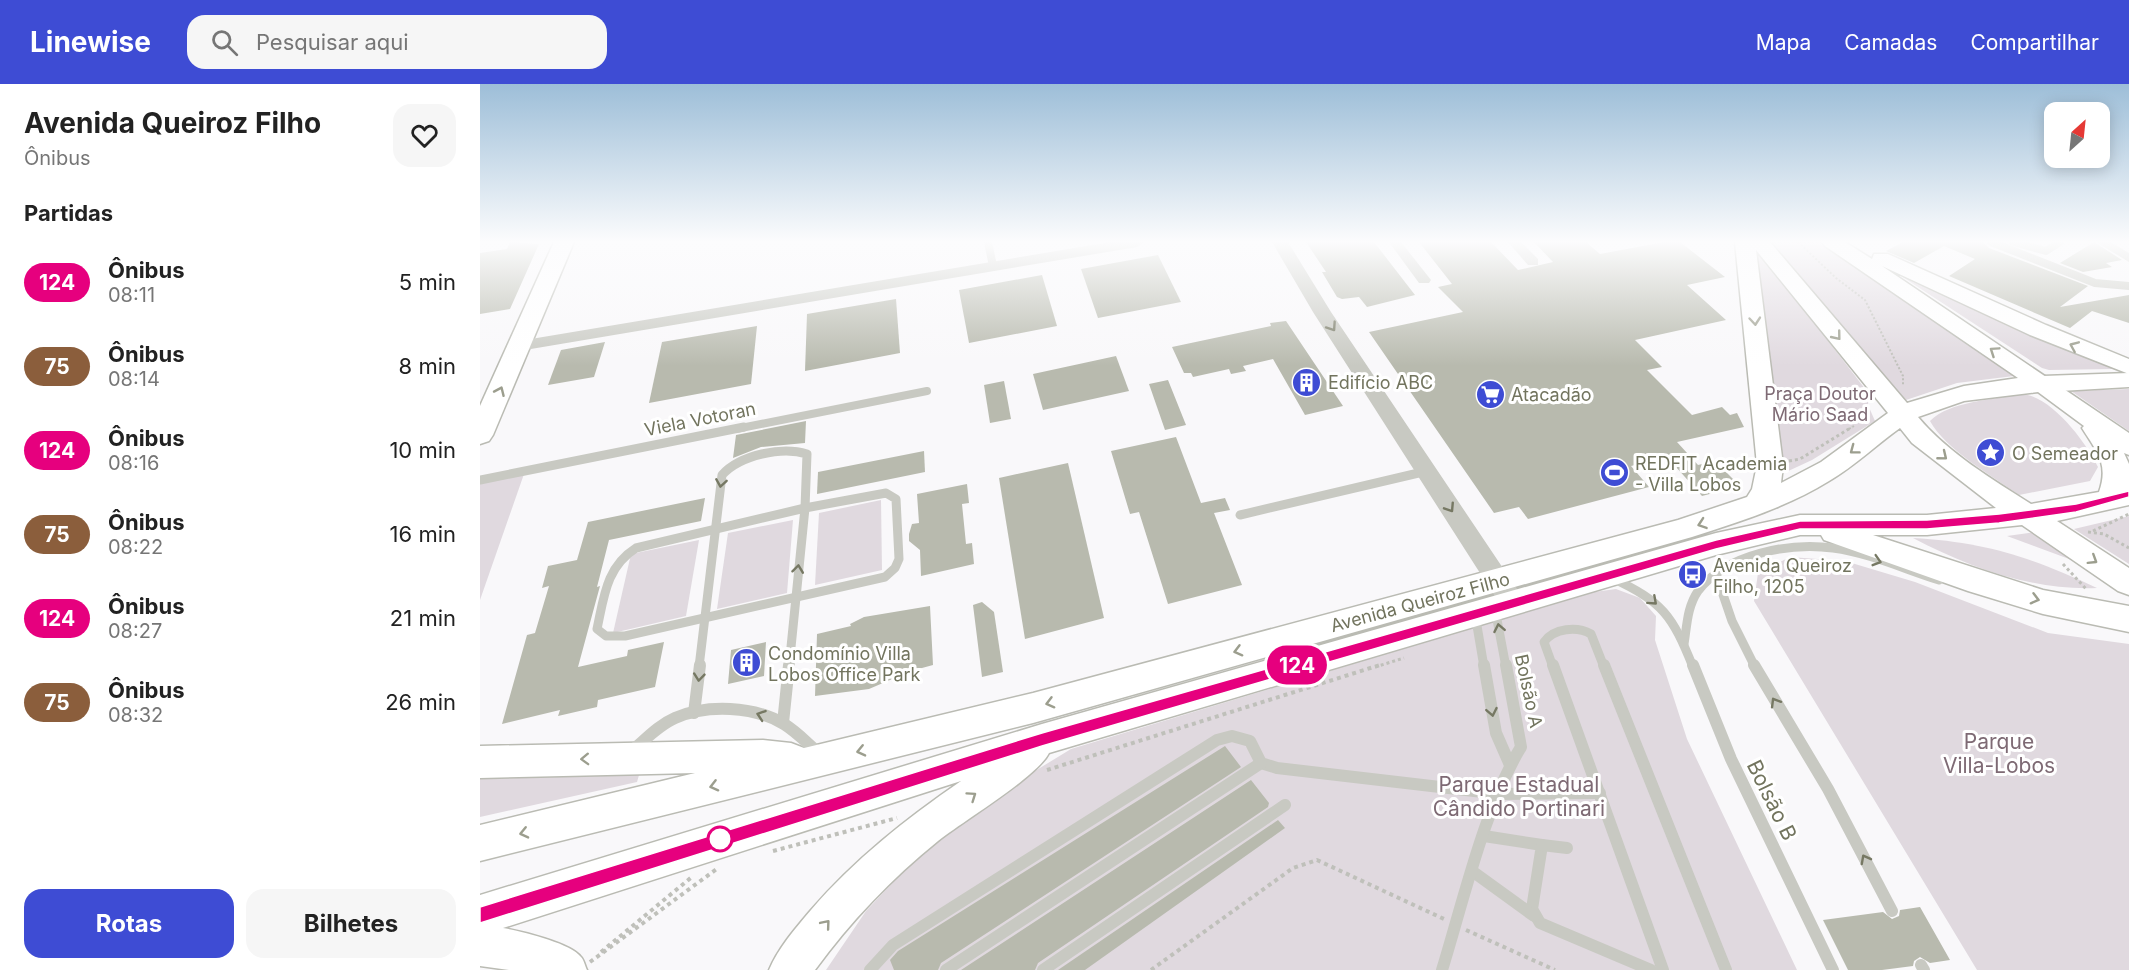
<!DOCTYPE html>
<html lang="pt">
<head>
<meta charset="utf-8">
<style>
	:root { --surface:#fff; --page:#f6f6f6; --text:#222; --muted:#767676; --accent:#3e4cd4 }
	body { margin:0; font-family:Inter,sans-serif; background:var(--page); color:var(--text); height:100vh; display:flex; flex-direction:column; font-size:22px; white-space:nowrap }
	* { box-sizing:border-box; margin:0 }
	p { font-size:20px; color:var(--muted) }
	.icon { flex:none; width:33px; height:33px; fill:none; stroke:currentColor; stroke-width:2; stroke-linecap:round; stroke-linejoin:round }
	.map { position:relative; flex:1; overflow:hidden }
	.details { display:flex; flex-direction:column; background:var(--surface); width:480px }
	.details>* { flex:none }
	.badge { padding:0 12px; border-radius:20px; font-size:21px; line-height:39px }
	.needle { width:39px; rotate:27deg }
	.buttons { position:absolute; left:1564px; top:18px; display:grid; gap:12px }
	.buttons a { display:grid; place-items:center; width:66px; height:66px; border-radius:12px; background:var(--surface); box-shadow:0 3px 15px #0003; font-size:30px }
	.map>.badge { position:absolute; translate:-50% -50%; box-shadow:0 0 0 3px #fff }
	h2 { padding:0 24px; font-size:22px; line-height:54px }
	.round { display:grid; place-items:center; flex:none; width:63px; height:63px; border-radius:18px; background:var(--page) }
	.overview { display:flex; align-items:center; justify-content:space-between; height:102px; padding:0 24px }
	h1 { font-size:28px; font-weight:700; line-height:45px }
	.action { display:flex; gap:12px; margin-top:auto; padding:12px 24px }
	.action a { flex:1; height:69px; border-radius:18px; background:var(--accent); color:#fff; font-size:24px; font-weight:700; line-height:69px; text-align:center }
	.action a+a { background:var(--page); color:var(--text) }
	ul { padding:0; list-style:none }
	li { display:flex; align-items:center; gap:18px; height:84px; padding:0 24px }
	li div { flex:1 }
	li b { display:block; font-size:22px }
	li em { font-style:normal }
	li .badge { min-width:66px; font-weight:700; text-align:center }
	header { display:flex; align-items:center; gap:36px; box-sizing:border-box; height:84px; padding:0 30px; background:var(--accent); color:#fff }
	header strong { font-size:28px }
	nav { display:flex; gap:33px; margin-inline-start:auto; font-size:21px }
	.search { width:420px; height:54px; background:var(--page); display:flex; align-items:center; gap:15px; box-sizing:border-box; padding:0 21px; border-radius:18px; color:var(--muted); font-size:22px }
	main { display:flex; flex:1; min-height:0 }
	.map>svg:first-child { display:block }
</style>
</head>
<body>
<header>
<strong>Linewise</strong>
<div class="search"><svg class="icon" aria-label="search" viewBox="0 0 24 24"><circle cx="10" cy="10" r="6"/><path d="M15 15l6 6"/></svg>Pesquisar aqui</div>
<nav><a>Mapa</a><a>Camadas</a><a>Compartilhar</a></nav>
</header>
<main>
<section class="details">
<div class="overview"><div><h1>Avenida Queiroz Filho</h1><p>Ônibus</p></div><a class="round"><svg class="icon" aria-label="heart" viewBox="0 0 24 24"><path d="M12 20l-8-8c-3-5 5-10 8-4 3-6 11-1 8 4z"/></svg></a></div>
<h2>Partidas</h2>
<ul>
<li><span class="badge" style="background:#e6007e;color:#fff">124</span><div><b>Ônibus</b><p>08:11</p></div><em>5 min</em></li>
<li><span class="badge" style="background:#8b5e3c;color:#fff">75</span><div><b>Ônibus</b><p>08:14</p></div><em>8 min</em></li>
<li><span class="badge" style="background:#e6007e;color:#fff">124</span><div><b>Ônibus</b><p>08:16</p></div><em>10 min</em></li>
<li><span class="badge" style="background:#8b5e3c;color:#fff">75</span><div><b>Ônibus</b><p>08:22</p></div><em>16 min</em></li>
<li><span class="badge" style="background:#e6007e;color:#fff">124</span><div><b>Ônibus</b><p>08:27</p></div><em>21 min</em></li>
<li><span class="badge" style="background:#8b5e3c;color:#fff">75</span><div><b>Ônibus</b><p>08:32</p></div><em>26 min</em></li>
</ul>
<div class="action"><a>Rotas</a><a>Bilhetes</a></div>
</section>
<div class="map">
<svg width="1649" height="886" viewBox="0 0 1649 886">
	<rect width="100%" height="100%" fill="#f9f8fa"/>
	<g fill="#e0d9df">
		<path d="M1290,158H1345L1533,288L1534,292L1477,299L1426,316L1419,313Z"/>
		<path d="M1275,162L1389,310L1388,321L1395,337L1332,376L1304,389Z"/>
		<path d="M1418,190L1633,285L1569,286L1562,284Z"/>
		<path d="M1649,305V347L1591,307Z"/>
		<path d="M1540,310C1570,310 1606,358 1618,383L1610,397L1539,411C1512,392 1465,365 1450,337C1470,317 1513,316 1540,310Z"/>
		<path d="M44,390L0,516V399Z"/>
		<path d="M401,416L402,486L335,501L339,429Z"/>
		<path d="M1649,432V480L1594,445Z"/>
		<path d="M313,436L307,509L237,525L248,449Z"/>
		<path d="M1555,448L1608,482L1527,452Z"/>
		<path d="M1433,454C1505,458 1551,473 1617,504C1553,507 1488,483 1433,454Z"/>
		<path d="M219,456L206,532L133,549L151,470Z"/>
		<path d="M1310,473L1365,477L1435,498L1568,549L1649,560V886H1497L1274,517L1278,489Z"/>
		<path d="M1136,505L1160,514L1176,532L1175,556L1207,655L1317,886H346L386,827L446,763L509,715L591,665L1107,509Z"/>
		<path d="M159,691L157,698L0,733V695Z"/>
	</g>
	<g fill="#b8baae">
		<path d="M30,158L59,160L30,225L0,230V169L27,165Z"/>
		<path d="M826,158H894L935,211L887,223L879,213L862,215L857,213L842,188H846Z"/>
		<path d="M939,158H1011L1038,186L1073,178L1054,158H1106L1120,170L1184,158H1200L1245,193L1207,201L1246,236L1155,256L1182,283L1167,286L1212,331L1242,323L1250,331L1257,329L1264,343L1197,358L1218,381L1235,377L1260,402L1222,412L1187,373L1151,382L1169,403L1048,435L1039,423L1014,429L889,248L983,228L958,203L972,200Z"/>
		<path d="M1423,158H1503L1509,164L1608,202L1580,223L1649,211V239L1612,227L1590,244L1469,192L1495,175L1464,162L1434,179L1406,167Z"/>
		<path d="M1614,158L1642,176L1626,179L1632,183L1603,188L1580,179Z"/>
		<path d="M678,171L701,218L618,234L601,185Z"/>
		<path d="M562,191L577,242L489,259L479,206Z"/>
		<path d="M416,215L420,269L325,287L327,230Z"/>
		<path d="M806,237L863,322L825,331L793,275L763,282L766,287L751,290L749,285L713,293L711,289H704L692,263L791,242L790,239Z"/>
		<path d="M277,242L271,300L169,319L182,258Z"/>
		<path d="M125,258L114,293L68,301L81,266Z"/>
		<path d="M636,272L649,307L563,326L553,290Z"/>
		<path d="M688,296L706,341L685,346L669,300Z"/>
		<path d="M524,297L531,335L510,339L504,301Z"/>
		<path d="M326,337L325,359L281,363L253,374L256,351Z"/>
		<path d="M696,353L721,419L745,414L750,426L734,429L762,501L688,520L659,428L650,430L631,367Z"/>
		<path d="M444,367L445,388L337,410L338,388Z"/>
		<path d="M588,379L624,534L545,555L519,394Z"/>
		<path d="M487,400L489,419L482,420L486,460L492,459L494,480L441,492L440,466L429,457V450L432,440L439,439L437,410Z"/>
		<path d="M225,414L221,437L129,456L117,503L120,502L98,583L147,572L148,566L184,558L175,603L118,616L117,623L78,632L80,626L22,640L47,551L55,549L69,502L62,504L68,482L97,476L108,438Z"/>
		<path d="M502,518L514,528L523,588L502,593L493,521Z"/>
		<path d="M450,522L453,581L431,587L389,605L335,612L337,550L371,542L370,540L384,533Z"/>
		<path d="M286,558L284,592L248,600L251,566Z"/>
		<path d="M745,662L761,683L461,879L458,886H414L410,876L418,867Z"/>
		<path d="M771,696L789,719L788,723L558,879L555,886H481Z"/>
		<path d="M798,736L805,744L605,886H578Z"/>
		<path d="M1440,823L1470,876L1450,879L1440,873L1434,877L1433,882L1402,886H1368L1343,836L1403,828L1412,835L1419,832L1420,826Z"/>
	</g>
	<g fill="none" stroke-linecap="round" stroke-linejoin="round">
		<defs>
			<path id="primary" d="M1649,289V303L1563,308L1554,305L1551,300L1554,295L1563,292Z"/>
			<g id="trunk">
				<path d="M74,158H94L13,351L9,357L0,360V322Z"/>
				<path d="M1255,158H1290L1427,319L1484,302L1538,294L1345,162L1342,158H1365L1392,175L1394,170H1408L1566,241L1649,275V290L1550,251L1402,182L1649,349V371L1644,369L1649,380V421L1577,437L1649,484V511L1638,507L1542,441L1447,451H1393L1563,506L1649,522V548L1563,530L1488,507L1344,456L1341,451H1320L1236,471L569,669C557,693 483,737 458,757C412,794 370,838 335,886H289C299,863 315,845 331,826C375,775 426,735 481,697L23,844C40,847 91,859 101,873C104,876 105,882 107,886H29L0,882V811L562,640L1236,449L1320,431H1447L1516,424L1432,359L1420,344C1396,361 1375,382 1349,397C1307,423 1259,438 1212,453L553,639L0,777V741L215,689L0,694V662L283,656L311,659L324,664L553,609L1198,436L1267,413L1272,405L1277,381ZM1276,166L1408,329L1341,378L1301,399L1303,381ZM1558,308L1604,342L1602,344C1617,368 1629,380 1619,408L1551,420C1512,395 1468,369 1438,333L1484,317Z"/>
			</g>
		</defs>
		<use href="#primary" stroke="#bbbcb3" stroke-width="3"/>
		<use href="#trunk" stroke="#babbb3" stroke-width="3"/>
		<g stroke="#bfc0ba" stroke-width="2" stroke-dasharray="2 2" stroke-linecap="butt">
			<path d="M1318,158L1356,194L1385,216L1423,292V302"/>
			<path d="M1369,345L1374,342"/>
		</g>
		<g stroke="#bfc0ba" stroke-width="3" stroke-dasharray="3 3" stroke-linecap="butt">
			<path d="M1309,377L1320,375L1372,343"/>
			<path d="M1613,447L1649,430"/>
			<path d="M1608,448L1624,450L1649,464"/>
			<path d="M1583,480L1607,506"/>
			<path d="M1267,486L1270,489L1280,484"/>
			<path d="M895,583L924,574"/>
		</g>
		<g stroke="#bfc0ba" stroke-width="4" stroke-dasharray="4 4" stroke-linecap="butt">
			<path d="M567,686L900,581"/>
			<path d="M293,767L417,734"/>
			<path d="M986,846L1075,886"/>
			<path d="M121,868L213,792"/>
			<path d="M110,878L238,784"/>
			<path d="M671,886L813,784L837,776L964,835"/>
		</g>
		<g stroke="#c8c9c2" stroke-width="8">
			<path d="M508,158L513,182"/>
			<path d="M1511,158L1615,199L1649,202"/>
			<path d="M1533,158L1566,167L1580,158"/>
			<path d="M256,345L447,307"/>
		</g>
		<g stroke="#c8c9c2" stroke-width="9">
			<path d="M0,396L264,343"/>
			<path d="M406,409L416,415L419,475L415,484L405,493L145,552H126L117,545C124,513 126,483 156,464L325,424Z"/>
			<path d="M760,431L947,387"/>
			<path d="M1236,490L1252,537L1275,583"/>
			<path d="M1132,494C1183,518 1192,531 1213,583"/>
			<path d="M1015,525L1026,583"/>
			<path d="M995,530L1004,583"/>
			<path d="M1204,560C1207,542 1207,523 1218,507C1246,470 1310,458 1353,464C1390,469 1424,485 1459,496"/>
			<path d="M219,583L242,391C260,371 302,362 327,370L325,424L309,583"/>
			<path d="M1073,583L1064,558C1074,544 1097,542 1111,550L1124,583"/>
		</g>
		<g stroke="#c8c9c2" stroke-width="12">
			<path d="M1004,581L1016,649L1030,681"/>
			<path d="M1073,581L1183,886"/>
			<path d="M1124,581L1246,886"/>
			<path d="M1213,581L1251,675L1353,886"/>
			<path d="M1274,581L1348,705L1412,827"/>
			<path d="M214,629L220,581"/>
			<path d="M303,639L309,581"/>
			<path d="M154,665C167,654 179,641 195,634C227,620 274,622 304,640C317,648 328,660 340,670"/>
			<path d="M1004,752L1062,761L1052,825L1060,839L1171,886"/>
			<path d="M1062,761L1087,764"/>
			<path d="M992,787L1054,832"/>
			<path d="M1441,881L1444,886"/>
			<path d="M390,886L413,861L737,656L752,652L770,657L781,679L797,684L1020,710L1120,709"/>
			<path d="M466,886L781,679"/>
			<path d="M563,886L805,721"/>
			<path d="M962,886C983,818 1005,722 1041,663L1026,581"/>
		</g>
		<g fill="#c8c9c2" fill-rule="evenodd">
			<path d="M909,158H921L951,196L949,199H939Z"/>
			<path d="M1028,158H1041L1058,175V181H1048Z"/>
			<path d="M1616,158H1631L1649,169V178Z"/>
		</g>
		<g fill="#c8c9c2" fill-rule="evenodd">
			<path d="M630,158H665L657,163L39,267L30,262L39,257Z"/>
			<path d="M792,158H808L851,228L1041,511L1044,518L1041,525L1032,528L1023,525L833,228Z"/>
		</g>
		<use href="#primary" fill="#fff" fill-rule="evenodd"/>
		<use href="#trunk" fill="#fff" fill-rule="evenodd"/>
	</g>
	<defs><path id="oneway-chevron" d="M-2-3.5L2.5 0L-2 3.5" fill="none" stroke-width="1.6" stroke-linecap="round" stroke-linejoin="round" transform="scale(1.5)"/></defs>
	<g stroke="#9c9e8e">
		<use href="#oneway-chevron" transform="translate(1275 237) rotate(85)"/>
		<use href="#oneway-chevron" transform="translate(1357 252) rotate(51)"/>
		<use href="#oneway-chevron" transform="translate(1594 262) rotate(-157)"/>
		<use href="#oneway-chevron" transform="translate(1514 267) rotate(-146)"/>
		<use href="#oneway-chevron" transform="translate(20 307) rotate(-66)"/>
		<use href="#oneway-chevron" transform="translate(1374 366) rotate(143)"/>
		<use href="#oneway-chevron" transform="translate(1463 372) rotate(39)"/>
		<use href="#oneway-chevron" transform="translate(1222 440) rotate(161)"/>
		<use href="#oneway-chevron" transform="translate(1613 476) rotate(32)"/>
		<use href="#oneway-chevron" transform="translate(1555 515) rotate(15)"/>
		<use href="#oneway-chevron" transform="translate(758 567) rotate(165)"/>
		<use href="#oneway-chevron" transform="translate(570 619) rotate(165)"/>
		<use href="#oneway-chevron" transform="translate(381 667) rotate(167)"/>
		<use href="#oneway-chevron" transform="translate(105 675) rotate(178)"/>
		<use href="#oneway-chevron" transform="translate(234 702) rotate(166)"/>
		<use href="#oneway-chevron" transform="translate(492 712) rotate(-35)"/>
		<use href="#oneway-chevron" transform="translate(44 749) rotate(167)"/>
		<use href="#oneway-chevron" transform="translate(346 840) rotate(-50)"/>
	</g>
	<g stroke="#767863">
		<use href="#oneway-chevron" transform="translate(852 243) rotate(56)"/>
		<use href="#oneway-chevron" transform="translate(241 399) rotate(99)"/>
		<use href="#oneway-chevron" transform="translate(970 424) rotate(57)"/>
		<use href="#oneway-chevron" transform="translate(1397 477) rotate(17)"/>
		<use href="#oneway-chevron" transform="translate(318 485) rotate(-83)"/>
		<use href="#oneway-chevron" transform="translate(1173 517) rotate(42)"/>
		<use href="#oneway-chevron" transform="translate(1019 544) rotate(-101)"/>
		<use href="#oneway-chevron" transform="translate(219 593) rotate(96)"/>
		<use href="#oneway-chevron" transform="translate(1295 618) rotate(-121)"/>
		<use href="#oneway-chevron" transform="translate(1012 628) rotate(79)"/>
		<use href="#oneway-chevron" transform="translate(281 631) rotate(-161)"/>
		<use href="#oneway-chevron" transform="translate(1385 775) rotate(-118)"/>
	</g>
	<linearGradient id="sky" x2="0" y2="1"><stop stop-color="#9dbed8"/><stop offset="0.56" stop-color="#fcfcfd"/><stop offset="1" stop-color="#fcfcfd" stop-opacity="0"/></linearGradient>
	<rect width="1649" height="282" fill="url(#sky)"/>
	<path fill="#e6007e" stroke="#fff" stroke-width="1.5" d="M1649,407V413L1596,428L1519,439L1447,445H1320L1236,465L562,662L0,839V823L562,649L1236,456L1320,437L1447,436L1519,430L1596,420Z"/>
	<defs>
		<symbol id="building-disc" viewBox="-11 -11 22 22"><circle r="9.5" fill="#3e4cd4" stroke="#fff"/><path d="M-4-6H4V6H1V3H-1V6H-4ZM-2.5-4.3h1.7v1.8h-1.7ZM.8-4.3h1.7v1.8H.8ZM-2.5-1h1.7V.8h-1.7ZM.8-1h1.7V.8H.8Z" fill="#fff"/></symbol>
		<symbol id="supermarket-disc" viewBox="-11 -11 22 22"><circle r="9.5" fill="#3e4cd4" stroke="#fff"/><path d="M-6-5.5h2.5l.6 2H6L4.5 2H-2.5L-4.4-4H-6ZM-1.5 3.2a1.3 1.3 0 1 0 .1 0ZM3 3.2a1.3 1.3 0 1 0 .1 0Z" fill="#fff"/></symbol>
		<symbol id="sight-disc" viewBox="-11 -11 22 22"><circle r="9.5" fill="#3e4cd4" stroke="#fff"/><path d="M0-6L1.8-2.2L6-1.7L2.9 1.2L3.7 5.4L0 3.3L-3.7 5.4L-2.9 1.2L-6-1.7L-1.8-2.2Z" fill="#fff"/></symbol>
		<symbol id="stadium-disc" viewBox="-11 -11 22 22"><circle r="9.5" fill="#3e4cd4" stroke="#fff"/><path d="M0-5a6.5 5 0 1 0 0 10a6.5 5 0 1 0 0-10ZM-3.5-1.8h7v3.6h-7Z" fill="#fff"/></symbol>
		<symbol id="bus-disc" viewBox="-11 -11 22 22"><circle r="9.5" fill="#3e4cd4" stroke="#fff"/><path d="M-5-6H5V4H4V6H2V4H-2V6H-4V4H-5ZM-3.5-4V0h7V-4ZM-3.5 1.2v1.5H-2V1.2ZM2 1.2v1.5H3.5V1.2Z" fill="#fff"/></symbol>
	</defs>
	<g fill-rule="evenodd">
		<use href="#building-disc" x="810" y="282" width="33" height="33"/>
		<use href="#supermarket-disc" x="994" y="294" width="33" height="33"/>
		<use href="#sight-disc" x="1494" y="352" width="33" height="33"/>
		<use href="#stadium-disc" x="1118" y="372" width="33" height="33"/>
		<use href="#bus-disc" x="1196" y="474" width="33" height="33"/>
		<use href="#building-disc" x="250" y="562" width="33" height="33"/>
	</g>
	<circle fill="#fff" stroke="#e6007e" stroke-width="3" cx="240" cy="755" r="12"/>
	<g text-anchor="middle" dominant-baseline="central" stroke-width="6" stroke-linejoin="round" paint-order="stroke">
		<g font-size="18" fill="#72745e" stroke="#fff" text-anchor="start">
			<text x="848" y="298">Edifício ABC</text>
			<text x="1031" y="310">Atacadão</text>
			<text x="1532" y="369">O Semeador</text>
			<text x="1155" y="379">REDFIT Academia<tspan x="1155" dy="21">- Villa Lobos</tspan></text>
			<text x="1233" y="481">Avenida Queiroz<tspan x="1233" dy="21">Filho, 1205</tspan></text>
			<text x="288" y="569">Condomínio Villa<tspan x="288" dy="21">Lobos Office Park</tspan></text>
		</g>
		<g font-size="18" fill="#7e6a74" stroke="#fff">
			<text x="1340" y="309">Praça Doutor<tspan x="1340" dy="21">Mário Saad</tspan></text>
		</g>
		<g font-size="18" fill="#72745e" stroke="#fff">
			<text transform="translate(220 335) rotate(-11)">Viela Votoran</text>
			<text transform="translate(940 518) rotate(-15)">Avenida Queiroz Filho</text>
			<text transform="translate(1049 607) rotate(78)">Bolsão A</text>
		</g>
		<g font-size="21" fill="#7e6a74" stroke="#fff">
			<text x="1519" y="657">Parque<tspan x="1519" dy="24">Villa-Lobos</tspan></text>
			<text x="1039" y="700">Parque Estadual<tspan x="1039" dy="24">Cândido Portinari</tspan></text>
		</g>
		<g font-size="21" fill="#72745e" stroke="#fff">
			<text transform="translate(1292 716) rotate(64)">Bolsão B</text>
		</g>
	</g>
</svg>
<div class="buttons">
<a><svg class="needle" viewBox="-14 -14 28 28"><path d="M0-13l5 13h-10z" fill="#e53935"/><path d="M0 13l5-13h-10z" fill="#767676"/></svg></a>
</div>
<b class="badge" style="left:817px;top:581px;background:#e6007e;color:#fff">124</b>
</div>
</main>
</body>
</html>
